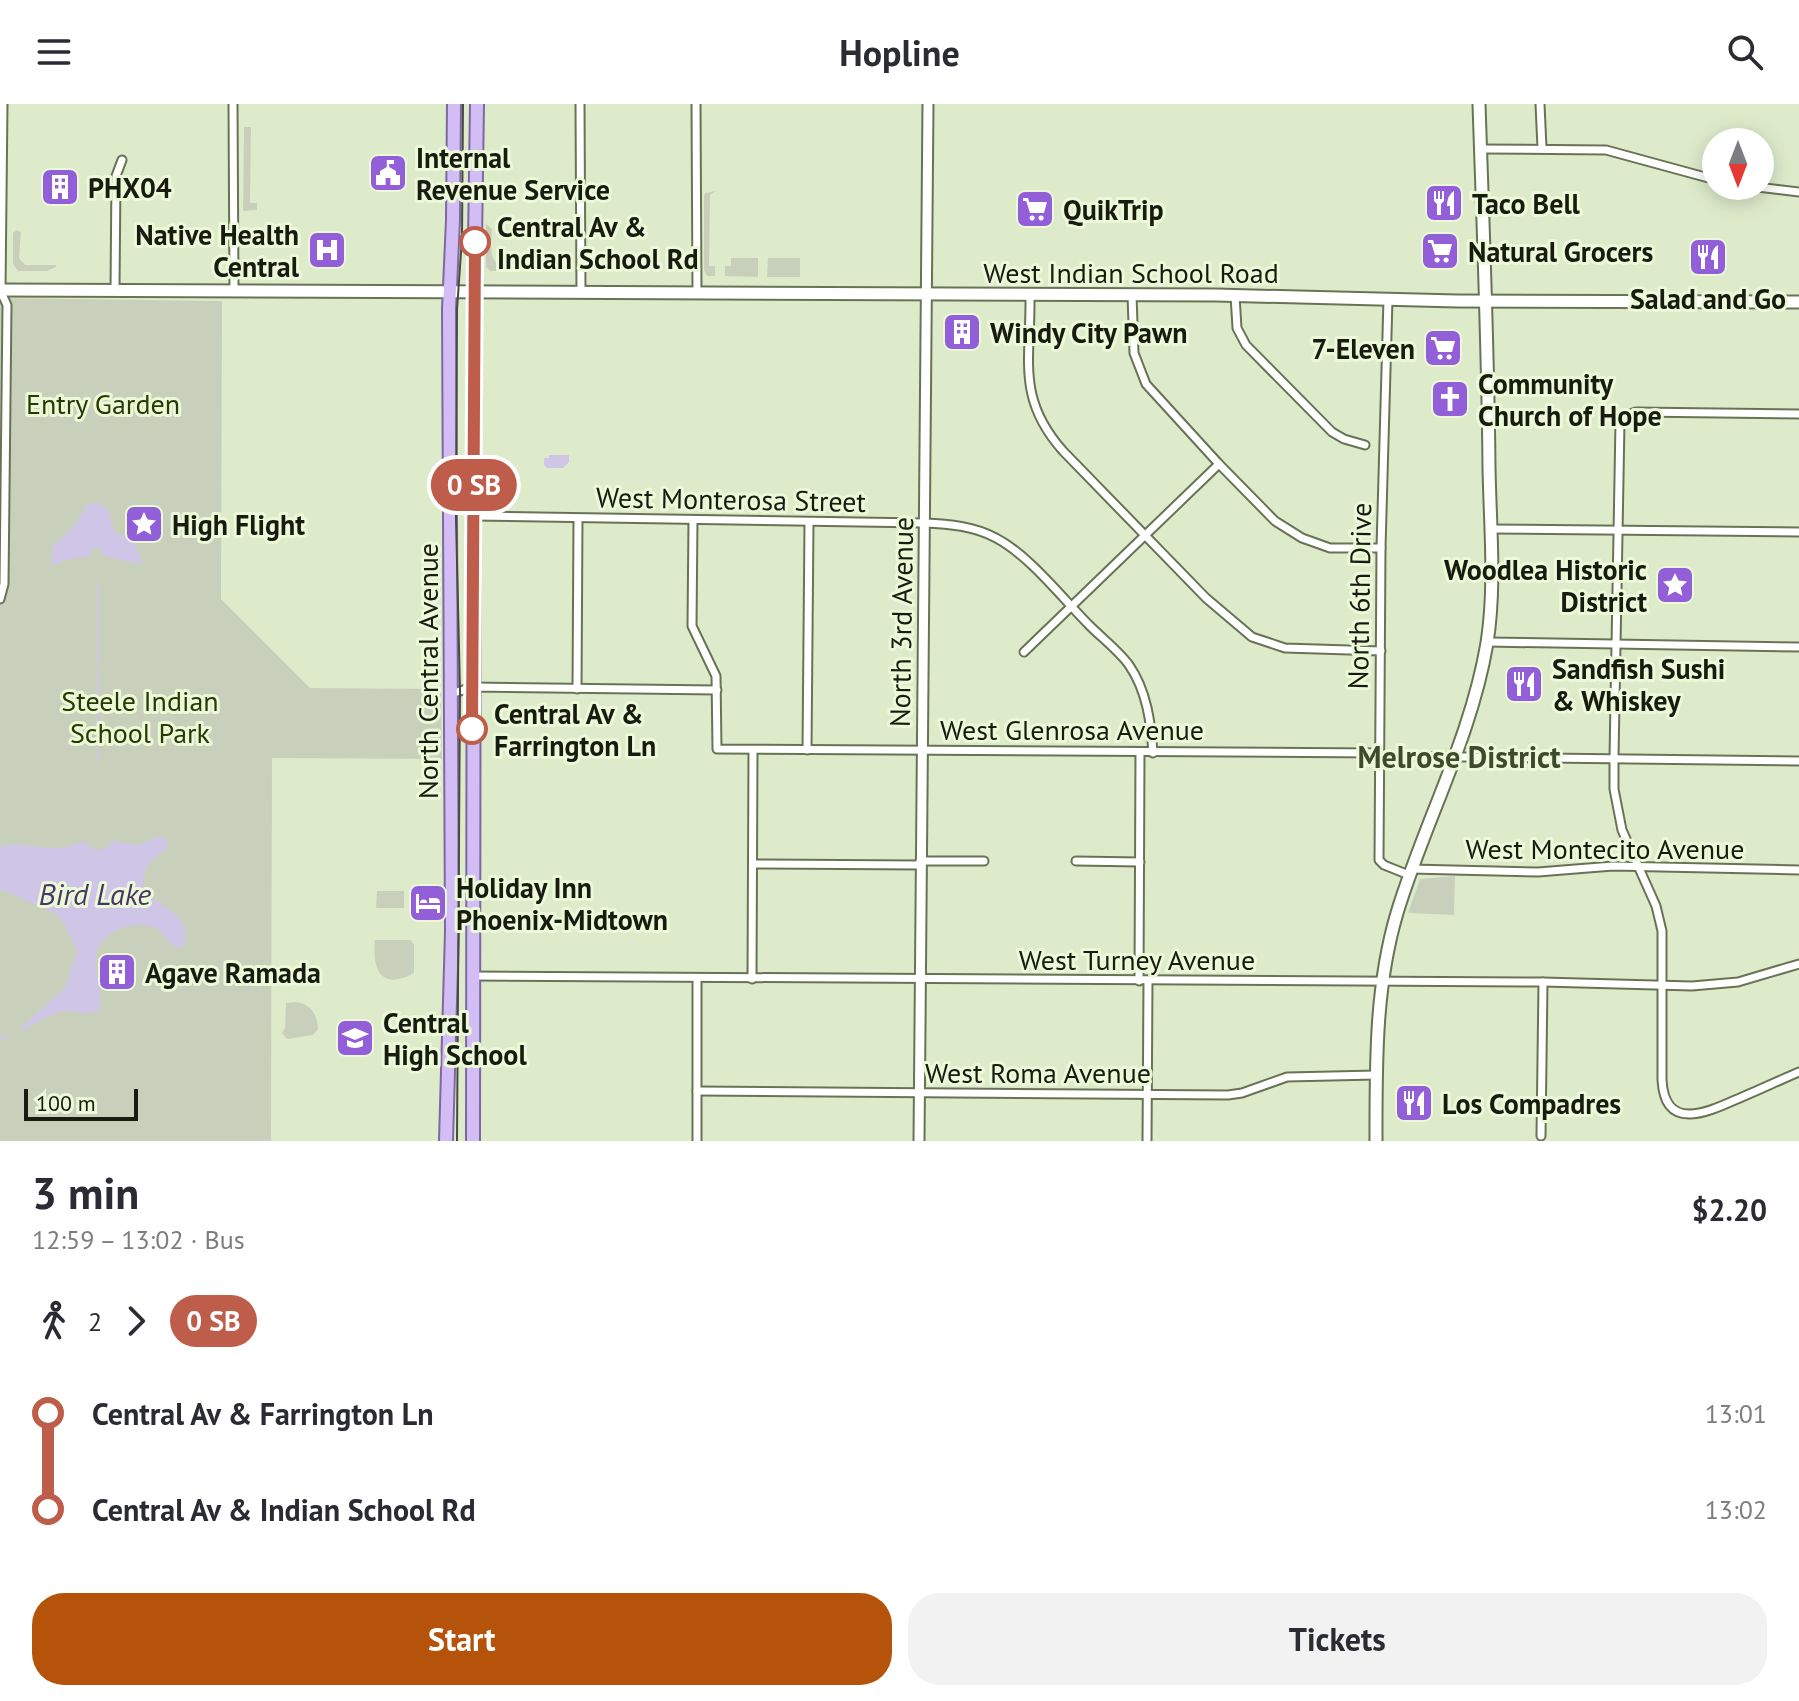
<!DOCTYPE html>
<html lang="en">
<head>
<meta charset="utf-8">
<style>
	:root { --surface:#fff; --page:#f2f2f3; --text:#2b2b33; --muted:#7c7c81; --accent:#b45309 }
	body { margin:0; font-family:"PT Sans",sans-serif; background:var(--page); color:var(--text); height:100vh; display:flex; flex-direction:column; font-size:30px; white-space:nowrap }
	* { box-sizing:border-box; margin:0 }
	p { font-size:26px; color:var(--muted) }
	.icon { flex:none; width:44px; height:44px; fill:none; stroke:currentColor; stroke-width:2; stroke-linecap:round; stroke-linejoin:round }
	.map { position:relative; height:1037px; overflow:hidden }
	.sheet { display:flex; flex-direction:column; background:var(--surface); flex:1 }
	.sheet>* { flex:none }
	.badge { padding:0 16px; border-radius:26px; font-size:28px; line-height:52px }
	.needle { width:52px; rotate:180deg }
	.controls { position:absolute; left:1702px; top:24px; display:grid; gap:16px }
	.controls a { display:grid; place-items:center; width:72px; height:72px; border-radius:50%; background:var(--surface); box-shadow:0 4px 20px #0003; font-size:40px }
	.scale { position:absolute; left:24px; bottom:20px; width:114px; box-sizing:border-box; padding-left:8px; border:4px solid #171b10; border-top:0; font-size:22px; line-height:28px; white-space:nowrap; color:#171b10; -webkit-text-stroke:6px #ebf9d8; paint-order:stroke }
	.map>.badge { position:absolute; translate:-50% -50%; box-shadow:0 0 0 4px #fff }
	.legs { display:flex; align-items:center; gap:12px; height:88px; padding:0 32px; font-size:26px }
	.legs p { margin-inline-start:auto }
	.summary { display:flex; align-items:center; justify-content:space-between; height:136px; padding:0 32px }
	h1 { font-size:44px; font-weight:700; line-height:60px }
	.action { display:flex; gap:16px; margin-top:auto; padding:16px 32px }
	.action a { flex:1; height:92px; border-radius:32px; background:var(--accent); color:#fff; font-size:32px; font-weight:700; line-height:92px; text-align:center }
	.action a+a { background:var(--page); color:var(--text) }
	ul { padding:0 32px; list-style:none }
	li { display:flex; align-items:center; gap:28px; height:96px; font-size:30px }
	li i { display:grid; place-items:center; width:12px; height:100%; margin:0 10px; background:currentColor }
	li i::after { content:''; width:20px; height:20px; margin:-10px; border:6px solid; border-radius:50%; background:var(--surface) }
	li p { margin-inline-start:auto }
	li:first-child i { background:linear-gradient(#0000 50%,currentColor 0) }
	li:last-child i { background:linear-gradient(currentColor 50%,#0000 0) }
	header { display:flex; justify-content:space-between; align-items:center; height:104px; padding:0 32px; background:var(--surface); font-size:36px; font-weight:700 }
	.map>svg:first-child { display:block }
</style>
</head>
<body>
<header><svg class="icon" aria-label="menu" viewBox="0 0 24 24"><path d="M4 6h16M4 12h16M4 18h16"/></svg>Hopline<svg class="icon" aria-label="search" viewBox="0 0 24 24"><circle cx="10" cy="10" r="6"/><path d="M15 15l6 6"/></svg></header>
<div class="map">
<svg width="1799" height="1037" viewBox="0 0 1799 1037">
	<rect width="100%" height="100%" fill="#deebcb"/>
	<g fill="#c8d0bc">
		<path d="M244,23H251L250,99H257V106L243,107Z"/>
		<path d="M716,87L710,91L709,162H715V172H707L704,166V92L705,89Z"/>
		<path d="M486,120L492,125C487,175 503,158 541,162L543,167H490L486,163Z"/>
		<path d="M17,126L21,128L19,154L25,161H56V163L47,167H18L13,160V129Z"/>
		<path d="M731,154H758V173L725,172V162H731Z"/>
		<path d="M768,154H800V173H767Z"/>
		<path d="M0,194L222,197L221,495L310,584L441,585L442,655L272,654L271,1037H0Z"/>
		<path d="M1455,772L1454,811L1408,809L1420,775Z"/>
		<path d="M377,787H404V804H376Z"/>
		<path d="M375,836H410L414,840V869C381,887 372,866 375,836Z"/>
		<path d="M296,898C311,900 317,910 318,925L313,931L287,935L282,929L285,924L286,899Z"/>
	</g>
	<g fill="#cfc5e6">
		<path d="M549,351H569V358L563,364H547L544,361V354H549Z"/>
		<path d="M92,399H101L108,407L114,427L135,440L143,461L105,452L100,448V444H94L88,453L74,454L51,461L53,442L74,422L88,400Z"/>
		<path d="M159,732L167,736L168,743C162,751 151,754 146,765C128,805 196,796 184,842L178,844C166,840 163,824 150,822C138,819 124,822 114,828C77,849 108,879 99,907L83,910C63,899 39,918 21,927V923L65,884L77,847L64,819L54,809L0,785V743C27,733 47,755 82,737L97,747L108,743L112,737L139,741Z"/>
	</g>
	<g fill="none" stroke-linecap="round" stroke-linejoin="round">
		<g stroke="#cfc5e6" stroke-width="2">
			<path d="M97,480V559"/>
			<path d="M97,655V567"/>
			<path d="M0,935L9,932"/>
		</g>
		<defs>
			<g id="minor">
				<path d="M233,0L234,187"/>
				<path d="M580,0L581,188"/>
				<path d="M696,0L697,189"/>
				<path d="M1540,0L1542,44"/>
				<path d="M1481,45L1606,46L1716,76"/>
				<path d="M1749,82L1799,88"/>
				<path d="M115,186L116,72L122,56"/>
				<path d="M1030,191C1031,256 1016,294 1063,347L1206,494L1252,533L1285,544L1381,547"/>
				<path d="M1132,191L1134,249L1146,280L1219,360L1275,417L1302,434L1330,444H1381"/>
				<path d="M1235,191L1237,224L1246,241L1332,328L1344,335L1365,341"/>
				<path d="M1388,195L1381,444L1379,756L1384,761L1409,771"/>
				<path d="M1799,310L1636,308L1628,311L1620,318L1614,654V685L1622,726L1656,802L1662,827V976C1665,1031 1712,1006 1742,993C1761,985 1780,976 1799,968"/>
				<path d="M474,412L924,419C949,420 974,422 996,434C1030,452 1062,494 1090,522C1102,534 1119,547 1129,561C1147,587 1151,619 1153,649"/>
				<path d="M693,416L692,522L716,572L717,645L1379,649"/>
				<path d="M1490,425L1799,428"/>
				<path d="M0,495L4,480L7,201L0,186"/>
				<path d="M1487,538L1799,543"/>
				<path d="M1024,548L1219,360"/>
				<path d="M577,585L578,415"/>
				<path d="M451,590L472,583L717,586"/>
				<path d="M807,646L809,418"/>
				<path d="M1379,652L1799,657"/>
				<path d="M920,757H984"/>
				<path d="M1076,757L1140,758"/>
				<path d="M753,760L920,761"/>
				<path d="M1411,765L1538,768L1613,762L1799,766"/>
				<path d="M472,872L1543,878L1692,882L1738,878L1799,860"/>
				<path d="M752,875L753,646"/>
				<path d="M1139,877L1140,649"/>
				<path d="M697,987L1228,991L1242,989L1287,973L1376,971"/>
				<path d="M1541,1032L1543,878"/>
				<path d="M697,1037V874"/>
				<path d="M1147,1037L1148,877"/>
			</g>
			<g id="tertiary">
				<path d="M0,186L2,0"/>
				<path d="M919,1037L928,0"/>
			</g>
			<g id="secondary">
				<path d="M0,186L1216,191L1457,197L1799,198"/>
				<path d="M1376,1037C1376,960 1375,883 1397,809C1425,717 1471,634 1487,539C1496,481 1490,422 1489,363C1488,242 1483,121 1479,0"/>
			</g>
			<g id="primary">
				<path d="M446,1037L452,828L449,205L453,116L454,0"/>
				<path d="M473,1037L474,206L477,0"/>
			</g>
		</defs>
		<use href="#minor" stroke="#687356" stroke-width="11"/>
		<use href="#tertiary" stroke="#687356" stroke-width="13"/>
		<use href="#secondary" stroke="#687356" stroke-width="15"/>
		<use href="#primary" stroke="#7d68a1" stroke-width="16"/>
		<use href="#minor" stroke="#fff" stroke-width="7"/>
		<use href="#tertiary" stroke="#fff" stroke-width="9"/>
		<use href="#secondary" stroke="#fff" stroke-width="11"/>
		<use href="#primary" stroke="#d2bdf5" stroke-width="12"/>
		<path stroke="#454c3c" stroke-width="2" d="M457,1037L460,587L456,415L457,206L462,134L463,0"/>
	</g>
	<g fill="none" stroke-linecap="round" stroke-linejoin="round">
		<defs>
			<path id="line-1" d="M472,625L475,138"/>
		</defs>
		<use href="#line-1" stroke="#fff" stroke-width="18"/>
		<use href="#line-1" stroke="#be5d49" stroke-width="12"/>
	</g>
	<defs>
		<symbol id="civic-square" viewBox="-11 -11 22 22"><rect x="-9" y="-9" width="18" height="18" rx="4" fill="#925fd9" stroke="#ebf9d8"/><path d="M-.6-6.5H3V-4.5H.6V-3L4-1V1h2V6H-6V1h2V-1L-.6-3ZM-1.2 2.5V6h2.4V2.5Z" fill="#fff"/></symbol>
		<symbol id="building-square" viewBox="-11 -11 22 22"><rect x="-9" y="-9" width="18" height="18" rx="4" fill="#925fd9" stroke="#ebf9d8"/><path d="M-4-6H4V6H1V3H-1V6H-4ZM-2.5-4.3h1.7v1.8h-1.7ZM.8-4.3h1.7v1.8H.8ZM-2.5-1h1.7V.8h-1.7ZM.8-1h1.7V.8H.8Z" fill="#fff"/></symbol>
		<symbol id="restaurant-square" viewBox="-11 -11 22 22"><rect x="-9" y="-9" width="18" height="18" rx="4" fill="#925fd9" stroke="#ebf9d8"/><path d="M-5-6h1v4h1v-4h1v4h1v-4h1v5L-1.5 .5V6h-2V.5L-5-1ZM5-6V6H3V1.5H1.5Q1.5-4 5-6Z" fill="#fff"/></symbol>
		<symbol id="supermarket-square" viewBox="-11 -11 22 22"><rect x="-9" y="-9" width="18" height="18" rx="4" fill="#925fd9" stroke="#ebf9d8"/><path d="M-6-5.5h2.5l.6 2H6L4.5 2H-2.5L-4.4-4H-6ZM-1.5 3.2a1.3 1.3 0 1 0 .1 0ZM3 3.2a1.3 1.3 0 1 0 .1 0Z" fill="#fff"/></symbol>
		<symbol id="hospital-square" viewBox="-11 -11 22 22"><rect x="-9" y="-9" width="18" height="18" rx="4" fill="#925fd9" stroke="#ebf9d8"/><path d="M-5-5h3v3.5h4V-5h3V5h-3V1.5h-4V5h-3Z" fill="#fff"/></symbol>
		<symbol id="church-square" viewBox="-11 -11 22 22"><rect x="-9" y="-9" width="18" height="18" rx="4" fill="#925fd9" stroke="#ebf9d8"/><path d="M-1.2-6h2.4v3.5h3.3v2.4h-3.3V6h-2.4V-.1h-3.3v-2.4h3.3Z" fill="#fff"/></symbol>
		<symbol id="sight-square" viewBox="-11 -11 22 22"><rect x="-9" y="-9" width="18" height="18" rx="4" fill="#925fd9" stroke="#ebf9d8"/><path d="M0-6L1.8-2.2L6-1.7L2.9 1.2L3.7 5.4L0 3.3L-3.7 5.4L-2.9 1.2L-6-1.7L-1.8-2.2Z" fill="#fff"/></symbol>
		<symbol id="hotel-square" viewBox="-11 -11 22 22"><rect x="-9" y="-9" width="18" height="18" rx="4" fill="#925fd9" stroke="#ebf9d8"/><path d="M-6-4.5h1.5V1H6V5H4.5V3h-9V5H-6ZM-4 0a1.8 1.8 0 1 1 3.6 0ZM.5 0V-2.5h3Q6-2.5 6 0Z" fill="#fff"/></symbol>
		<symbol id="school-square" viewBox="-11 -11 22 22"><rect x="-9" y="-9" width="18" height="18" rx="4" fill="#925fd9" stroke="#ebf9d8"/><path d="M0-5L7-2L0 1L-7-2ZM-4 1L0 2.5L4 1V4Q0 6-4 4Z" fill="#fff"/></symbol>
	</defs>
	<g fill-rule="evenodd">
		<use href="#civic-square" x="366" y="47" width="44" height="44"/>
		<use href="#building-square" x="38" y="61" width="44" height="44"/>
		<use href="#restaurant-square" x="1422" y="77" width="44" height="44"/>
		<use href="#supermarket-square" x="1013" y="83" width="44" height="44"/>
		<use href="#hospital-square" x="305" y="124" width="44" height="44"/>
		<use href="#supermarket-square" x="1418" y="125" width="44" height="44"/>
		<use href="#restaurant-square" x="1686" y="131" width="44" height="44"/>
		<use href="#building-square" x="940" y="206" width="44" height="44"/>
		<use href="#supermarket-square" x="1421" y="222" width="44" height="44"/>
		<use href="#church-square" x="1428" y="273" width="44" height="44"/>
		<use href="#sight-square" x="122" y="398" width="44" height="44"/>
		<use href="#sight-square" x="1653" y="459" width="44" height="44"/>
		<use href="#restaurant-square" x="1502" y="558" width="44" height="44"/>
		<use href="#hotel-square" x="406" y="777" width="44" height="44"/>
		<use href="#building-square" x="95" y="846" width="44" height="44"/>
		<use href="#school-square" x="333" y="912" width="44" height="44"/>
		<use href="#restaurant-square" x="1392" y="977" width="44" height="44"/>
	</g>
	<g fill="#fff" stroke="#be5d49" stroke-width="4">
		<circle cx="475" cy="138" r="14"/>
		<circle cx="472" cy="625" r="14"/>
	</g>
	<g text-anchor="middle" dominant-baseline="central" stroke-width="6" stroke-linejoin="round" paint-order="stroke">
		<g font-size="28" font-weight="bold" fill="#171b10" stroke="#ebf9d8" text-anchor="start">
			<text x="416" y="53">Internal<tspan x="416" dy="32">Revenue Service</tspan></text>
			<text x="88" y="83">PHX04</text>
			<text x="1472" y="99">Taco Bell</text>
			<text x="1063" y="105">QuikTrip</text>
			<text x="299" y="130" text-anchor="end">Native Health<tspan x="299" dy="32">Central</tspan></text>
			<text x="1468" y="147">Natural Grocers</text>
			<text x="1708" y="194" text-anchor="middle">Salad and Go</text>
			<text x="990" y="228">Windy City Pawn</text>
			<text x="1415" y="244" text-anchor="end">7-Eleven</text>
			<text x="1478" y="279">Community<tspan x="1478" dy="32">Church of Hope</tspan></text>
			<text x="172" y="420">High Flight</text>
			<text x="1647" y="465" text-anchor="end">Woodlea Historic<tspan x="1647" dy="32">District</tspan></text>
			<text x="1552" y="564">Sandfish Sushi<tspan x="1552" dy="32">&amp; Whiskey</tspan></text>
			<text x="456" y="783">Holiday Inn<tspan x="456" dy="32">Phoenix-Midtown</tspan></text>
			<text x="145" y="868">Agave Ramada</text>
			<text x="383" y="918">Central<tspan x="383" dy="32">High School</tspan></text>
			<text x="1442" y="999">Los Compadres</text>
		</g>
		<g font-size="28" font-weight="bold" fill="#171b10" stroke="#ebf9d8" text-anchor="start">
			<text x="497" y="122">Central Av &amp;<tspan x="497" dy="32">Indian School Rd</tspan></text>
			<text x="494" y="609">Central Av &amp;<tspan x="494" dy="32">Farrington Ln</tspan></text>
		</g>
		<g font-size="28" fill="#171b10" stroke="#ebf9d8">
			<text x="1131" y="168">West Indian School Road</text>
			<text transform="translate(731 395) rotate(1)">West Monterosa Street</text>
			<text transform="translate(1359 492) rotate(-89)">North 6th Drive</text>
			<text transform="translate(901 518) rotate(-89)">North 3rd Avenue</text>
			<text transform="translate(427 567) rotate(-90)">North Central Avenue</text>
			<text x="1072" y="625">West Glenrosa Avenue</text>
			<text x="1605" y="744">West Montecito Avenue</text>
			<text x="1137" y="855">West Turney Avenue</text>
			<text x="1038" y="968">West Roma Avenue</text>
		</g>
		<g font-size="28" fill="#293902" stroke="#ebf9d8">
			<text x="103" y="299">Entry Garden</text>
			<text x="140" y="596">Steele Indian<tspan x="140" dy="32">School Park</tspan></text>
		</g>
		<g font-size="30" font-weight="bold" fill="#3f492e" stroke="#ebf9d8">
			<text x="1459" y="652">Melrose District</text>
		</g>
		<g font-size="30" font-style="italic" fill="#493866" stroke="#ebf9d8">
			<text x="95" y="789">Bird Lake</text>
		</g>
	</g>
</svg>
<div class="controls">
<a><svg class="needle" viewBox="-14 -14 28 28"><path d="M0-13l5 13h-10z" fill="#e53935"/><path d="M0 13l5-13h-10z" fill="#7c7c81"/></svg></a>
</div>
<div class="scale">100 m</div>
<b class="badge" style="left:474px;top:381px;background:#be5d49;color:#fff">0 SB</b>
</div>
<section class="sheet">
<div class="summary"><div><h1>3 min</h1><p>12:59 – 13:02 · Bus</p></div><b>$2.20</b></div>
<div class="legs"><svg class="icon" aria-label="walk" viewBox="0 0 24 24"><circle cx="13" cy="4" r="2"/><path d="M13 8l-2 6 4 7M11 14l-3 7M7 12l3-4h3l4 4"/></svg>2<svg class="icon" aria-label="forward" viewBox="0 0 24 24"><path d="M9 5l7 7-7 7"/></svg><b class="badge" style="background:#be5d49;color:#fff">0 SB</b></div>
<ul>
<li><i style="color:#be5d49"></i><b>Central Av &amp; Farrington Ln</b><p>13:01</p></li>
<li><i style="color:#be5d49"></i><b>Central Av &amp; Indian School Rd</b><p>13:02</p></li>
</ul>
<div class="action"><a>Start</a><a>Tickets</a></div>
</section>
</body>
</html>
